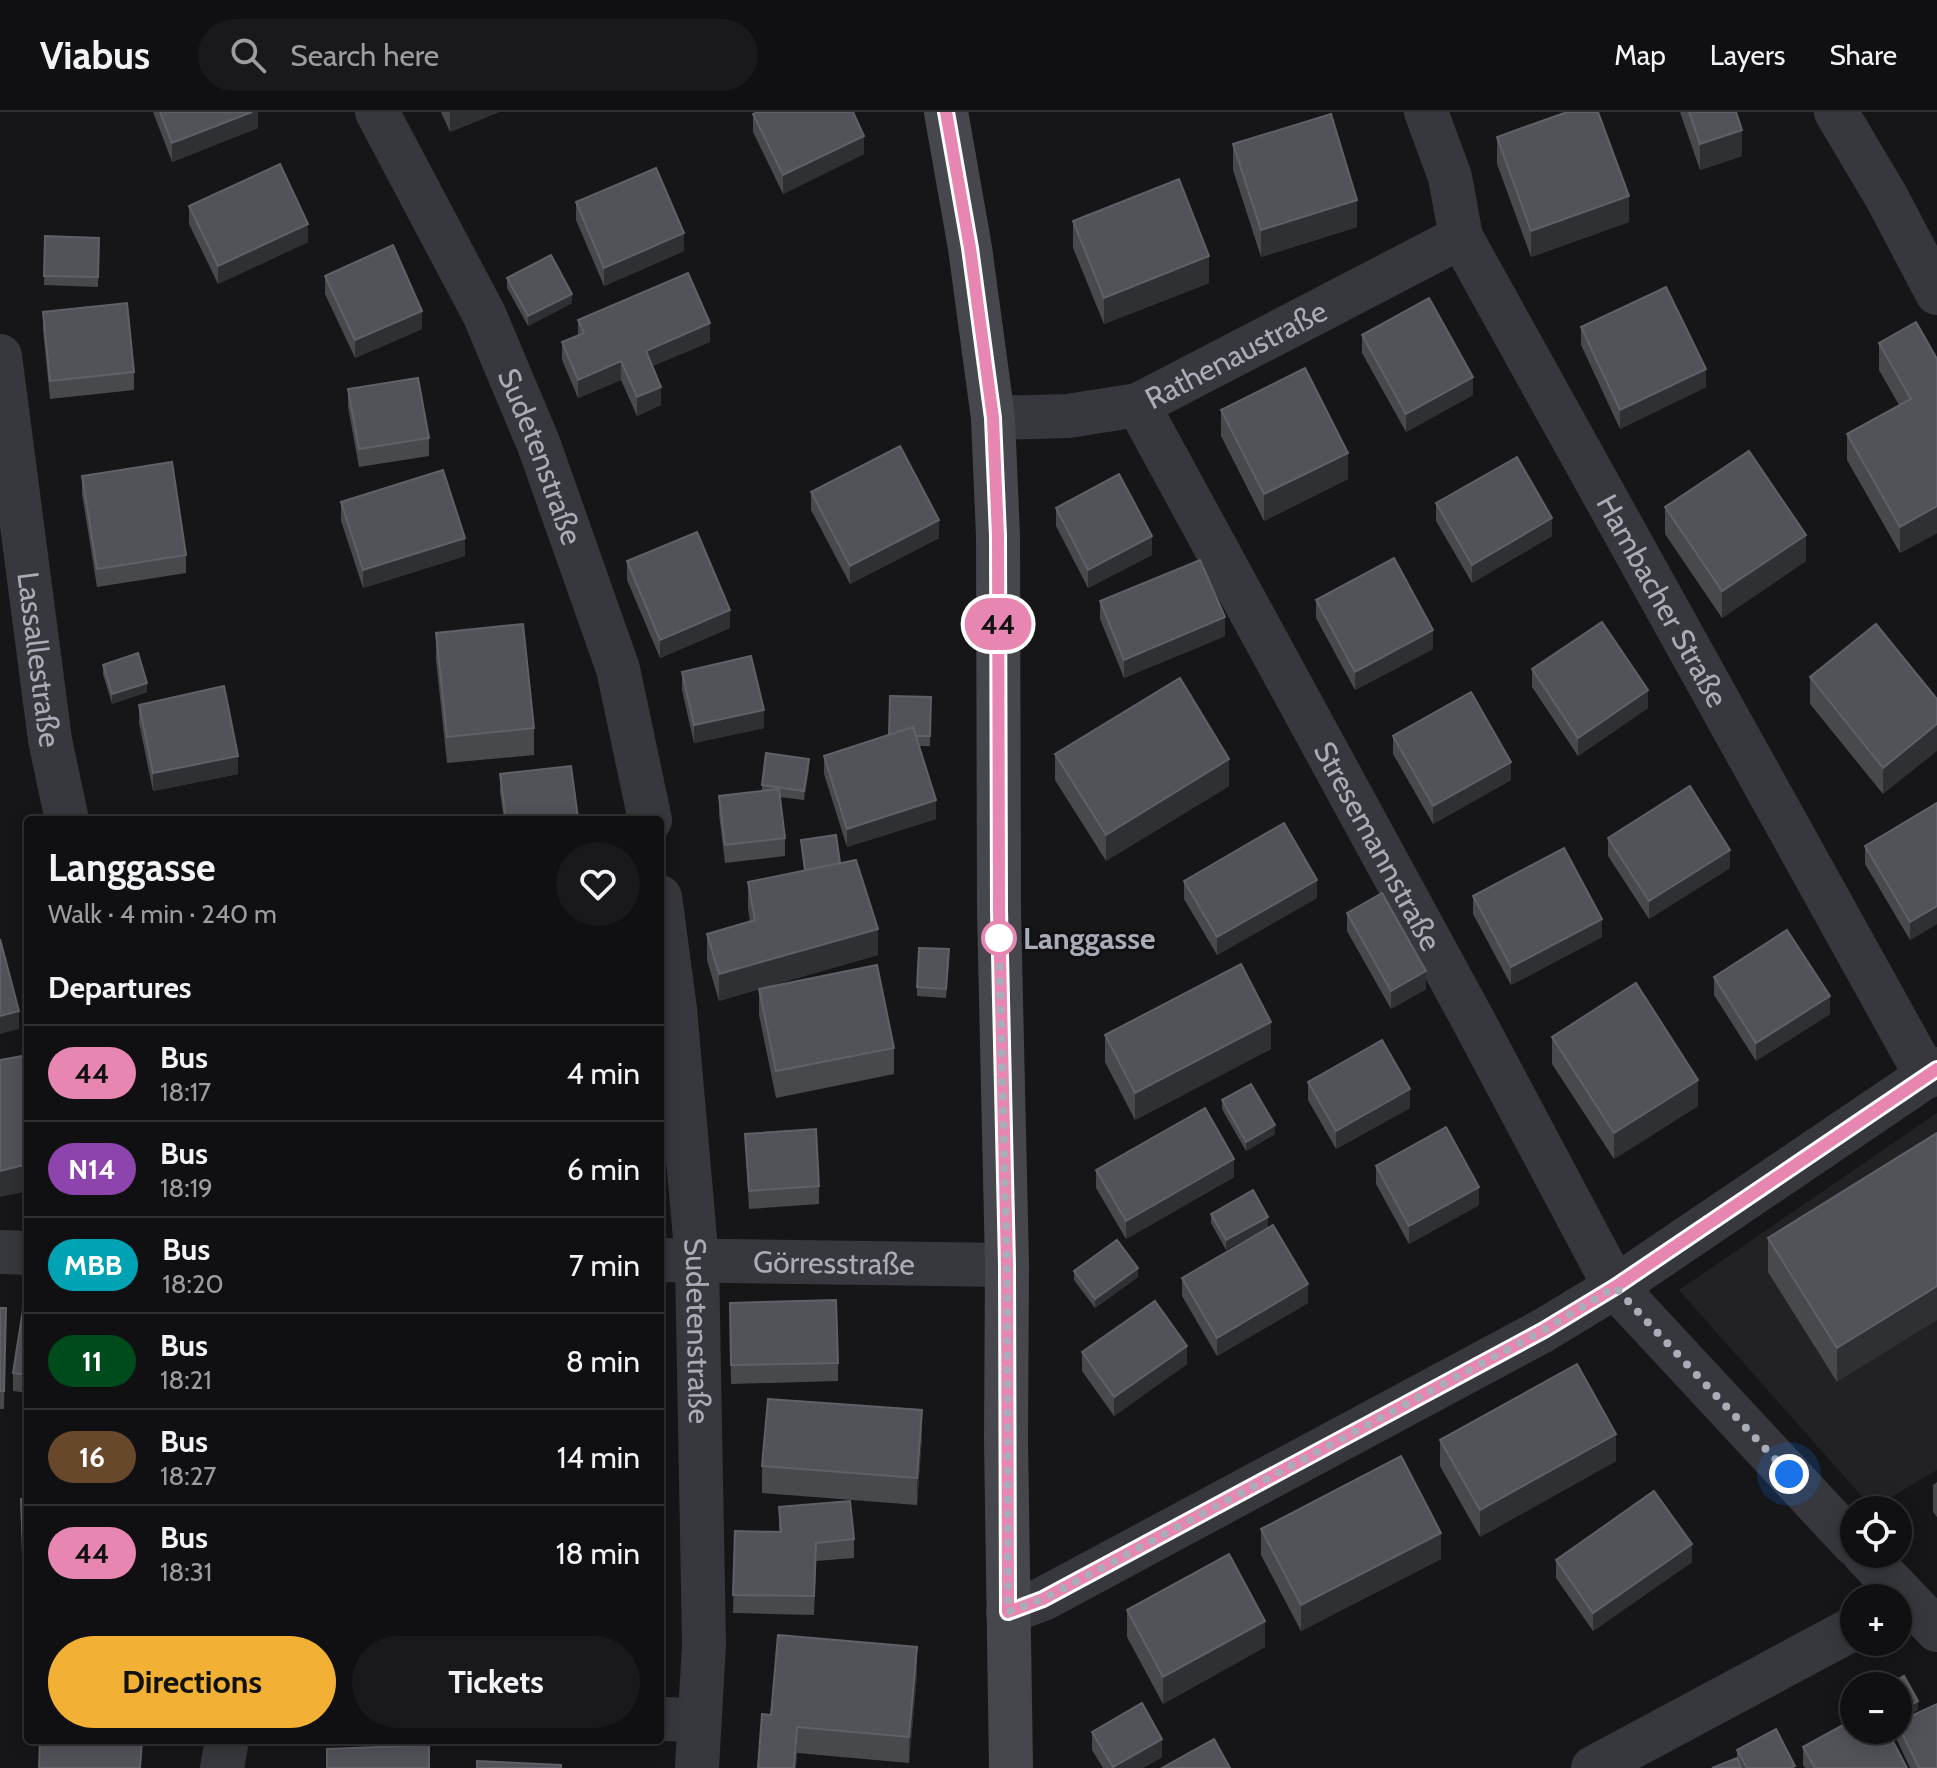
<!DOCTYPE html>
<html lang="en">
<head>
<meta charset="utf-8">
<style>
	:root { --surface:#101012; --page:#19191b; --text:#f1f3f6; --muted:#9c9d9f; --line:#303032; --accent:#f2b134 }
	body { margin:0; font-family:Cabin,sans-serif; background:var(--page); color:var(--text); height:100vh; display:flex; flex-direction:column; font-size:30px; white-space:nowrap }
	* { box-sizing:border-box; margin:0 }
	p { font-size:26px; color:var(--muted) }
	.icon { flex:none; width:44px; height:44px; fill:none; stroke:currentColor; stroke-width:2; stroke-linecap:round; stroke-linejoin:round }
	.map { position:relative; flex:1; overflow:hidden }
	.drawer { position:absolute; left:24px; top:704px; width:640px; height:928px; display:flex; flex-direction:column; background:var(--surface); border-radius:8px; box-shadow:0 4px 20px #0003,0 0 0 2px var(--line) }
	.drawer>* { flex:none }
	.badge { padding:0 16px; border-radius:26px; font-size:28px; line-height:52px }
	.tools { position:absolute; left:1840px; top:1384px; display:grid; gap:16px }
	.tools a { display:grid; place-items:center; width:72px; height:72px; border-radius:50%; background:var(--surface); box-shadow:0 4px 20px #0003,0 0 0 2px var(--line); font-size:40px }
	.you { position:absolute; width:40px; height:40px; margin:-20px; border:6px solid #fff; border-radius:50%; background:#1a73e8; box-shadow:0 0 0 12px #1a73e833 }
	.map>.badge { position:absolute; translate:-50% -50%; box-shadow:0 0 0 4px #fff }
	h2 { padding:0 24px; font-size:30px; line-height:72px }
	.round { display:grid; place-items:center; flex:none; width:84px; height:84px; border-radius:42px; background:var(--page) }
	.summary { display:flex; align-items:center; justify-content:space-between; height:136px; padding:0 24px }
	h1 { font-size:38px; font-weight:700; line-height:60px }
	.action { display:flex; gap:16px; margin-top:auto; padding:16px 24px }
	.action a { flex:1; height:92px; border-radius:48px; background:var(--accent); color:#111; font-size:32px; font-weight:700; line-height:92px; text-align:center }
	.action a+a { background:var(--page); color:var(--text) }
	ul { padding:0; list-style:none }
	li { display:flex; align-items:center; gap:24px; height:96px; padding:0 24px; border-top:2px solid var(--line) }
	li div { flex:1 }
	li b { display:block; font-size:30px }
	li em { font-style:normal }
	li .badge { min-width:88px; font-weight:700; text-align:center }
	header { display:flex; align-items:center; gap:48px; box-sizing:border-box; height:112px; padding:0 40px; background:var(--surface); border-bottom:2px solid var(--line) }
	header strong { font-size:38px }
	nav { display:flex; gap:44px; margin-inline-start:auto; font-size:28px }
	.search { width:560px; height:72px; background:var(--page); display:flex; align-items:center; gap:20px; box-sizing:border-box; padding:0 28px; border-radius:44px; color:var(--muted); font-size:30px }
	.map>svg:first-child { display:block }
</style>
</head>
<body>
<header>
<strong>Viabus</strong>
<div class="search"><svg class="icon" aria-label="search" viewBox="0 0 24 24"><circle cx="10" cy="10" r="6"/><path d="M15 15l6 6"/></svg>Search here</div>
<nav><a>Map</a><a>Layers</a><a>Share</a></nav>
</header>
<div class="map">
<svg width="1937" height="1656" viewBox="0 0 1937 1656">
	<rect width="100%" height="100%" fill="#161618"/>
	<path fill="#222225" d="M1937,1001V1358L1872,1396L1679,1178Z"/>
	<g fill="none" stroke-linecap="round" stroke-linejoin="round">
		<g stroke="#37383d" stroke-width="44">
			<path id="s1" d="M377,0L484,202L539,333L618,557L650,708"/>
			<path id="s2" d="M1426,0L1450,65L1461,125L1927,965"/>
			<path d="M1836,0L1887,86L1937,181"/>
			<path id="s3" d="M0,244L50,628L67,708"/>
			<path id="s4" d="M1138,293L1472,906L1615,1175L1854,1432"/>
			<path id="s5" d="M993,306L1068,304L1138,293L1461,125"/>
			<path id="s6" d="M660,785L675,897L697,1149L704,1532L697,1656"/>
			<path d="M0,1140L28,1141"/>
			<path id="s7" d="M660,1148L1007,1153"/>
			<path d="M1864,1442L1937,1518"/>
			<path d="M1008,1500L1043,1487L1544,1218L1615,1175L1937,957"/>
			<path d="M660,1607L699,1608"/>
			<path d="M222,1656L227,1628"/>
			<path d="M1593,1656L1854,1516"/>
		</g>
		<path stroke="#45474d" stroke-width="44" d="M946,0L970,136L993,306L998,424L999,798L1007,1153L1006,1328L1011,1656"/>
	</g>
	<g fill="#47494d">
		<path d="M153,0H258V16L172,50Z"/>
		<path d="M441,0H499L450,20Z"/>
		<path d="M1680,0H1736L1742,44L1700,58Z"/>
		<path d="M753,2L864,42L783,82L753,20Z"/>
		<path d="M1497,25L1629,110L1531,145L1497,52Z"/>
		<path d="M1233,32L1357,115L1261,145L1233,58Z"/>
		<path d="M576,90L684,139L604,174L576,108Z"/>
		<path d="M189,94L308,130L218,172L189,112Z"/>
		<path d="M1073,109L1209,171L1104,212L1073,136Z"/>
		<path d="M45,124L99,126L98,175L44,173Z"/>
		<path d="M325,164L422,217L355,246L325,182Z"/>
		<path d="M507,166L572,191L528,214L507,176Z"/>
		<path d="M43,200L134,260V278L50,287L43,218Z"/>
		<path d="M578,208L710,230L652,254L661,293L637,304L621,268L578,286L562,248V230L578,224Z"/>
		<path d="M1581,215L1706,275L1620,317L1581,233Z"/>
		<path d="M1362,223L1473,283L1406,320L1362,241Z"/>
		<path d="M1879,231L1937,247V421L1900,441L1847,348V322L1899,293L1879,258Z"/>
		<path d="M348,277L429,326V344L359,355L348,295Z"/>
		<path d="M1221,298L1348,367L1264,409L1221,324Z"/>
		<path d="M82,364L186,443V461L97,475L82,382Z"/>
		<path d="M811,380L939,426L850,472L811,398Z"/>
		<path d="M341,390L465,444L363,476L341,409Z"/>
		<path d="M1436,391L1552,424L1472,471L1436,409Z"/>
		<path d="M1665,395L1806,449L1722,506L1665,422Z"/>
		<path d="M1056,396L1152,443L1088,476L1056,414Z"/>
		<path d="M627,449L730,516L660,546L627,468Z"/>
		<path d="M1316,488L1433,537L1355,578L1316,506Z"/>
		<path d="M1100,489L1225,524L1124,566L1100,507Z"/>
		<path d="M436,521L534,616V643L447,651L436,548Z"/>
		<path d="M103,553L147,580L112,592L103,562Z"/>
		<path d="M1532,557L1648,596L1578,644L1532,575Z"/>
		<path d="M682,560L764,616L694,631L682,578Z"/>
		<path d="M1810,565L1937,587L1883,682L1810,592Z"/>
		<path d="M931,585L930,634H919L936,707L847,735L824,662V644L889,623Z"/>
		<path d="M139,593L238,662L153,679L139,611Z"/>
		<path d="M1393,624L1511,668L1433,712L1393,642Z"/>
		<path d="M1055,642L1229,674L1106,749L1055,668Z"/>
		<path d="M571,654L578,708H504L500,680V662Z"/>
		<path d="M809,656L804,688L780,685L785,726V744L725,751L719,702V684L762,679V673Z"/>
		<path d="M1937,691V812L1910,828L1865,752V734Z"/>
		<path d="M1608,726L1730,756L1649,807L1608,744Z"/>
		<path d="M801,728L840,751L878,843L765,875L894,936V962L776,986L759,903V877L719,889L707,848V822L750,810L748,796V770L804,758Z"/>
		<path d="M1184,769L1317,786L1217,843L1184,787Z"/>
		<path d="M1473,784L1602,825L1511,873L1473,802Z"/>
		<path d="M1347,801L1426,877L1391,897L1347,819Z"/>
		<path d="M949,847L946,886L917,884V875Z"/>
		<path d="M1714,865L1830,902L1756,949L1714,883Z"/>
		<path d="M1105,923L1271,937L1135,1008L1105,950Z"/>
		<path d="M1552,925L1698,994L1614,1047L1552,952Z"/>
		<path d="M1308,970L1410,996L1336,1037L1308,988Z"/>
		<path d="M1222,988L1275,1022L1246,1039L1222,997Z"/>
		<path d="M1937,1021L1837,1270L1768,1160V1126Z"/>
		<path d="M745,1022L819,1074V1092L749,1097Z"/>
		<path d="M1376,1054L1479,1093L1409,1132L1376,1072Z"/>
		<path d="M1096,1058L1234,1065L1126,1127L1096,1076Z"/>
		<path d="M1211,1102L1268,1115L1226,1138L1211,1111Z"/>
		<path d="M1074,1159L1138,1165L1095,1196L1074,1168Z"/>
		<path d="M1182,1166L1308,1191L1217,1244L1182,1184Z"/>
		<path d="M28,1185V1281L13,1279V1261Z"/>
		<path d="M0,1196H6L4,1297H0Z"/>
		<path d="M730,1209L838,1251V1269L731,1272Z"/>
		<path d="M1082,1240L1187,1252L1114,1304L1082,1259Z"/>
		<path d="M922,1324L917,1393L762,1381V1354Z"/>
		<path d="M1440,1328L1616,1349L1480,1425L1440,1354Z"/>
		<path d="M1937,1370V1405L1933,1400V1373Z"/>
		<path d="M21,1387H28V1496H24Z"/>
		<path d="M779,1395L854,1427V1446L816,1449L814,1503L733,1501L735,1419L779,1420Z"/>
		<path d="M1261,1417L1441,1447L1301,1519L1261,1443Z"/>
		<path d="M1556,1448L1692,1450L1593,1519L1556,1466Z"/>
		<path d="M1127,1498L1265,1535L1163,1592L1127,1525Z"/>
		<path d="M917,1562L909,1651L797,1641L796,1656H758L771,1603Z"/>
		<path d="M1898,1574L1918,1598L1900,1609L1937,1656H1910L1897,1628Z"/>
		<path d="M1092,1620L1162,1645L1143,1656H1103L1092,1638Z"/>
		<path d="M1803,1635L1907,1656H1805L1803,1653Z"/>
		<path d="M1737,1638L1795,1656H1742L1737,1647Z"/>
	</g>
	<g fill="#2f3033">
		<path d="M252,0H258V16L172,50V31Z"/>
		<path d="M450,0H499L450,20Z"/>
		<path d="M1742,18V44L1700,58V32Z"/>
		<path d="M864,24V42L783,82V63Z"/>
		<path d="M1629,84V110L1531,145V119Z"/>
		<path d="M1357,88V115L1261,145V118Z"/>
		<path d="M308,112V130L218,172V154Z"/>
		<path d="M684,121V139L604,174V156Z"/>
		<path d="M1209,144V171L1104,212V186Z"/>
		<path d="M572,182V191L528,214V204Z"/>
		<path d="M422,199V217L355,246V228Z"/>
		<path d="M710,211V230L646,257V239Z"/>
		<path d="M621,249V268L578,286V268Z"/>
		<path d="M1706,257V275L1620,317V298Z"/>
		<path d="M1473,265V283L1406,320V302Z"/>
		<path d="M661,275V293L637,304V285Z"/>
		<path d="M1348,341V367L1264,409V382Z"/>
		<path d="M1937,394V421L1900,441V415Z"/>
		<path d="M1552,406V424L1472,471V453Z"/>
		<path d="M939,408V426L850,472V454Z"/>
		<path d="M1806,423V449L1722,506V479Z"/>
		<path d="M1152,424V443L1088,476V458Z"/>
		<path d="M465,426V444L363,476V458Z"/>
		<path d="M730,498V516L660,546V528Z"/>
		<path d="M1225,505V524L1124,566V548Z"/>
		<path d="M1433,518V537L1355,578V560Z"/>
		<path d="M147,571V580L112,592V582Z"/>
		<path d="M1648,578V596L1578,644V626Z"/>
		<path d="M764,598V616L694,631V613Z"/>
		<path d="M1937,612V639L1883,682V656Z"/>
		<path d="M238,644V662L153,679V661Z"/>
		<path d="M809,647V656L804,688V679Z"/>
		<path d="M1229,647V674L1106,749V723Z"/>
		<path d="M1511,650V668L1433,712V694Z"/>
		<path d="M936,688V707L847,735V717Z"/>
		<path d="M1730,738V756L1649,807V789Z"/>
		<path d="M1317,768V786L1217,843V825Z"/>
		<path d="M1937,794V812L1910,828V810Z"/>
		<path d="M1602,807V825L1511,873V855Z"/>
		<path d="M878,817V843L719,889V862Z"/>
		<path d="M1426,859V877L1391,897V879Z"/>
		<path d="M1830,884V902L1756,949V931Z"/>
		<path d="M19,899V917L0,922V904Z"/>
		<path d="M1271,910V937L1135,1008V981Z"/>
		<path d="M1698,968V994L1614,1047V1021Z"/>
		<path d="M1410,977V996L1336,1037V1019Z"/>
		<path d="M1275,1013V1022L1246,1039V1030Z"/>
		<path d="M1234,1047V1065L1126,1127V1109Z"/>
		<path d="M28,1052V1079L0,1085V1059Z"/>
		<path d="M1479,1075V1093L1409,1132V1114Z"/>
		<path d="M1268,1105V1115L1226,1138V1128Z"/>
		<path d="M1138,1156V1165L1095,1196V1187Z"/>
		<path d="M1308,1172V1191L1217,1244V1226Z"/>
		<path d="M1937,1174V1208L1837,1270V1236Z"/>
		<path d="M1187,1234V1252L1114,1304V1285Z"/>
		<path d="M922,1298V1324L917,1393V1366Z"/>
		<path d="M1616,1322V1349L1480,1425V1398Z"/>
		<path d="M1441,1421V1447L1301,1519V1493Z"/>
		<path d="M1692,1432V1450L1593,1519V1501Z"/>
		<path d="M1265,1509V1535L1163,1592V1565Z"/>
		<path d="M917,1535V1562L909,1651V1625Z"/>
		<path d="M1918,1589V1598L1898,1610V1601Z"/>
		<path d="M797,1615L796,1656H794Z"/>
		<path d="M1162,1627V1645L1143,1656H1113V1655Z"/>
	</g>
	<g fill="#525359" stroke="#5f6168" stroke-width="2">
		<path d="M160,0H252L172,31Z"/>
		<path d="M758,0H853L864,24L783,63L753,2Z"/>
		<path d="M1567,0H1598L1629,84L1531,119L1497,25Z"/>
		<path d="M1689,0H1736L1742,18L1700,32Z"/>
		<path d="M1331,2L1357,88L1261,118L1233,32Z"/>
		<path d="M280,52L308,112L218,154L189,94Z"/>
		<path d="M656,56L684,121L604,156L576,90Z"/>
		<path d="M1179,67L1209,144L1104,186L1073,109Z"/>
		<path d="M45,124L99,126L98,165L44,164Z"/>
		<path d="M393,133L422,199L355,228L325,164Z"/>
		<path d="M551,143L572,182L528,204L507,166Z"/>
		<path d="M688,161L710,211L646,239L661,275L637,285L621,249L578,268L562,230L584,221L578,208Z"/>
		<path d="M1666,175L1706,257L1620,298L1581,215Z"/>
		<path d="M1429,186L1473,265L1406,302L1362,223Z"/>
		<path d="M127,191L134,260L50,269L43,200Z"/>
		<path d="M1916,210L1937,247V394L1900,415L1847,322L1911,287L1879,231Z"/>
		<path d="M1305,256L1348,341L1264,382L1221,298Z"/>
		<path d="M418,266L429,326L359,337L348,277Z"/>
		<path d="M900,334L939,408L850,454L811,380Z"/>
		<path d="M1749,339L1806,423L1722,479L1665,395Z"/>
		<path d="M1517,345L1552,406L1472,453L1436,391Z"/>
		<path d="M172,350L186,443L97,457L82,364Z"/>
		<path d="M443,358L465,426L363,458L341,390Z"/>
		<path d="M1119,362L1152,424L1088,458L1056,396Z"/>
		<path d="M697,420L730,498L660,528L627,449Z"/>
		<path d="M1394,446L1433,518L1355,560L1316,488Z"/>
		<path d="M1200,448L1225,505L1124,548L1100,489Z"/>
		<path d="M1602,510L1648,578L1578,626L1532,557Z"/>
		<path d="M523,512L534,616L447,625L436,521Z"/>
		<path d="M1876,512L1937,587V612L1883,656L1810,565Z"/>
		<path d="M138,541L147,571L112,582L103,553Z"/>
		<path d="M751,544L764,598L694,613L682,560Z"/>
		<path d="M1180,566L1229,647L1106,723L1055,642Z"/>
		<path d="M224,574L238,644L153,661L139,593Z"/>
		<path d="M1471,580L1511,650L1433,694L1393,624Z"/>
		<path d="M890,584L931,585L930,624H916L913,615L889,623Z"/>
		<path d="M913,615L936,688L847,717L824,644Z"/>
		<path d="M766,641L809,647L804,679L762,673Z"/>
		<path d="M571,654L578,706L558,708H506L500,662Z"/>
		<path d="M1690,674L1730,738L1649,789L1608,726Z"/>
		<path d="M779,677L785,726L725,733L719,684Z"/>
		<path d="M1937,691V794L1910,810L1865,734Z"/>
		<path d="M1284,711L1317,768L1217,825L1184,769Z"/>
		<path d="M836,723L840,751L805,758L801,728Z"/>
		<path d="M1564,736L1602,807L1511,855L1473,784Z"/>
		<path d="M856,748L878,817L719,862L707,822L755,808L748,770Z"/>
		<path d="M1382,781L1426,859L1391,879L1347,801Z"/>
		<path d="M1787,818L1830,884L1756,931L1714,865Z"/>
		<path d="M0,827L19,899L0,904Z"/>
		<path d="M919,836L949,837L946,877L917,875Z"/>
		<path d="M1241,852L1271,910L1135,981L1105,923Z"/>
		<path d="M877,853L894,936L776,959L759,877Z"/>
		<path d="M1636,871L1698,968L1614,1021L1552,925Z"/>
		<path d="M1382,928L1410,977L1336,1019L1308,970Z"/>
		<path d="M28,943V1052L0,1059V948Z"/>
		<path d="M1251,972L1275,1013L1246,1030L1222,988Z"/>
		<path d="M1205,996L1234,1047L1126,1109L1096,1058Z"/>
		<path d="M1446,1015L1479,1075L1409,1114L1376,1054Z"/>
		<path d="M816,1017L819,1074L749,1079L745,1022Z"/>
		<path d="M1937,1021V1174L1837,1236L1768,1126Z"/>
		<path d="M1253,1078L1268,1105L1226,1128L1211,1102Z"/>
		<path d="M1273,1113L1308,1172L1217,1226L1182,1166Z"/>
		<path d="M1117,1128L1138,1156L1095,1187L1074,1159Z"/>
		<path d="M25,1185H28V1263L13,1261Z"/>
		<path d="M836,1188L838,1251L731,1253L730,1191Z"/>
		<path d="M1155,1189L1187,1234L1114,1285L1082,1240Z"/>
		<path d="M0,1196H6L4,1279H0Z"/>
		<path d="M1577,1252L1616,1322L1480,1398L1440,1328Z"/>
		<path d="M768,1287L922,1298L917,1366L762,1354Z"/>
		<path d="M1401,1344L1441,1421L1301,1493L1261,1417Z"/>
		<path d="M1654,1379L1692,1432L1593,1501L1556,1448Z"/>
		<path d="M21,1387H28V1470H24Z"/>
		<path d="M850,1389L854,1427L816,1431L814,1484L733,1483L735,1419L781,1420L779,1395Z"/>
		<path d="M1229,1442L1265,1509L1163,1565L1127,1498Z"/>
		<path d="M778,1523L917,1535L909,1625L797,1615L794,1656H758L762,1602L771,1603Z"/>
		<path d="M1904,1564L1918,1589L1898,1601V1574H1887Z"/>
		<path d="M1142,1591L1162,1627L1113,1655L1092,1620Z"/>
		<path d="M1937,1592V1656H1919L1898,1613V1610Z"/>
		<path d="M1854,1607V1618H1887L1907,1656H1815L1803,1635Z"/>
		<path d="M1776,1617L1795,1654L1791,1656H1747L1737,1638Z"/>
		<path d="M1214,1627L1230,1656H1162Z"/>
		<path d="M40,1628H142L140,1656H39Z"/>
		<path d="M429,1633V1656H327V1637Z"/>
		<path d="M1737,1646L1741,1656H1712Z"/>
		<path d="M477,1649L561,1653V1656H477Z"/>
	</g>
	<g fill="none" stroke-linecap="round" stroke-linejoin="round">
		<defs>
			<path id="line" d="M946,0L970,136L993,306L998,424L999,798L1007,1153L1008,1500L1043,1487L1544,1218L1615,1175L1937,957"/>
		</defs>
		<use href="#line" stroke="#fff" stroke-width="18"/>
		<use href="#line" stroke="#e787b1" stroke-width="12"/>
		<path stroke="#a8adb8" stroke-width="8" stroke-dasharray="0 14.4" d="M999,826L1007,1153L1008,1500L1043,1487L1094,1460L1544,1218L1615,1175L1789,1362"/>
	</g>
	<circle fill="#fff" stroke="#e787b1" stroke-width="4" cx="999" cy="826" r="16"/>
	<g text-anchor="middle" dominant-baseline="central" stroke-width="6" stroke-linejoin="round" paint-order="stroke">
		<g font-size="30" fill="#a8adb8" stroke="#111113">
			<text stroke="none"><textPath href="#s5" startOffset="256">Rathenaustraße</textPath></text>
			<text stroke="none"><textPath href="#s1" startOffset="382">Sudetenstraße</textPath></text>
			<text stroke="none"><textPath href="#s2" startOffset="546">Hambacher Straße</textPath></text>
			<text stroke="none"><textPath href="#s3" startOffset="306">Lassallestraße</textPath></text>
			<text stroke="none"><textPath href="#s4" startOffset="502">Stresemannstraße</textPath></text>
			<text stroke="none"><textPath href="#s7" startOffset="174">Görresstraße</textPath></text>
			<text stroke="none"><textPath href="#s6" startOffset="436">Sudetenstraße</textPath></text>
		</g>
		<g font-size="30" font-weight="bold" fill="#a8adb8" stroke="#111113" text-anchor="start">
			<text x="1023" y="826">Langgasse</text>
		</g>
	</g>
</svg>
<div class="tools">
<a><svg class="icon" aria-label="locate" viewBox="0 0 24 24"><circle cx="12" cy="12" r="6"/><path d="M12 2v4M12 18v4M2 12h4M18 12h4"/></svg></a>
<a>+</a>
<a>−</a>
</div>
<div class="you" style="left:1789px;top:1362px"></div>
<b class="badge" style="left:998px;top:512px;background:#e787b1;color:#111">44</b>
<section class="drawer">
<div class="summary"><div><h1>Langgasse</h1><p>Walk · 4 min · 240 m</p></div><a class="round"><svg class="icon" aria-label="heart" viewBox="0 0 24 24"><path d="M12 20l-8-8c-3-5 5-10 8-4 3-6 11-1 8 4z"/></svg></a></div>
<h2>Departures</h2>
<ul>
<li><span class="badge" style="background:#e787b1;color:#111">44</span><div><b>Bus</b><p>18:17</p></div><em>4 min</em></li>
<li><span class="badge" style="background:#8e44ad;color:#fff">N14</span><div><b>Bus</b><p>18:19</p></div><em>6 min</em></li>
<li><span class="badge" style="background:#00a3b4;color:#fff">MBB</span><div><b>Bus</b><p>18:20</p></div><em>7 min</em></li>
<li><span class="badge" style="background:#004b1b;color:#fff">11</span><div><b>Bus</b><p>18:21</p></div><em>8 min</em></li>
<li><span class="badge" style="background:#68482a;color:#fff">16</span><div><b>Bus</b><p>18:27</p></div><em>14 min</em></li>
<li><span class="badge" style="background:#e787b1;color:#111">44</span><div><b>Bus</b><p>18:31</p></div><em>18 min</em></li>
</ul>
<div class="action"><a>Directions</a><a>Tickets</a></div>
</section>
</div>
</body>
</html>
